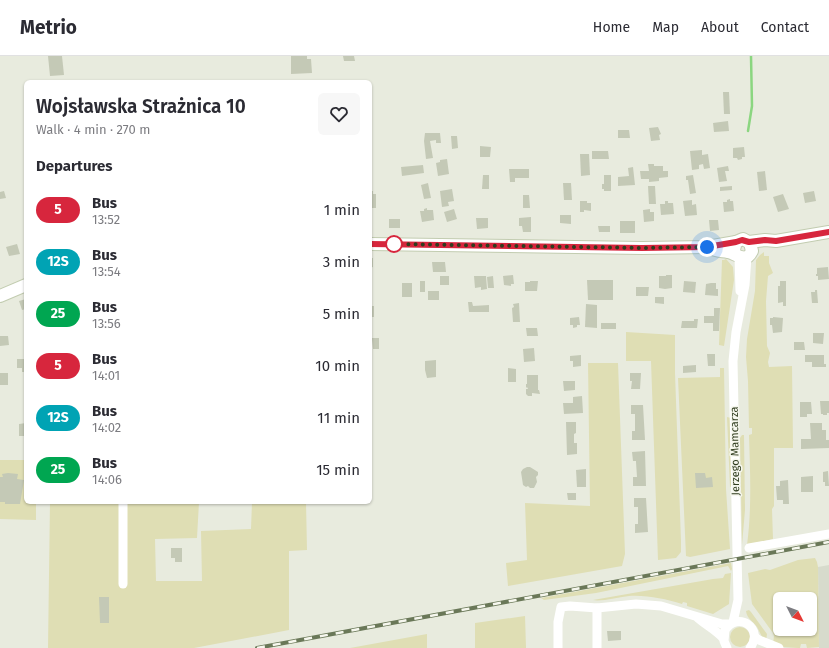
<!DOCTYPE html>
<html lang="en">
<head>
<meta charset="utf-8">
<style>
	:root { --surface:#fff; --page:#f7f7f7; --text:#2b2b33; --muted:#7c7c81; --line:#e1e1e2 }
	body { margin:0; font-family:"Fira Sans",sans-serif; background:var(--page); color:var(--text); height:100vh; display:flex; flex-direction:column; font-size:15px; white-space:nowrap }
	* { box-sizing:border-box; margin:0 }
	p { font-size:13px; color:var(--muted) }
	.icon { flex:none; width:22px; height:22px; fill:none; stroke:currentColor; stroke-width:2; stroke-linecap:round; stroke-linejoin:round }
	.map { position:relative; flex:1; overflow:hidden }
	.drawer { position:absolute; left:24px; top:24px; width:348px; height:424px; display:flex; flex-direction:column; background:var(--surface); border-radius:6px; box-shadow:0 1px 3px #0004 }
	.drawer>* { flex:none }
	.badge { padding:0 8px; border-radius:13px; font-size:14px; line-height:26px }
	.needle { width:26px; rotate:132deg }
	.fabs { position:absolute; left:773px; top:536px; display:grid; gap:8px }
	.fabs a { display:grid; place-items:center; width:44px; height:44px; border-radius:6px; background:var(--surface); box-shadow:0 1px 3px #0004; font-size:20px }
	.you { position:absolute; width:20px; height:20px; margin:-10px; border:3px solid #fff; border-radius:50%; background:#1a73e8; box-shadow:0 0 0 6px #1a73e833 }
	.map>.badge { position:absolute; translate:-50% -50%; box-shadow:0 0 0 2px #fff }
	h2 { padding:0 12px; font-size:15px; line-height:36px }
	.round { display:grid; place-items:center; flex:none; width:42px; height:42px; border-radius:6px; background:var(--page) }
	.headline { display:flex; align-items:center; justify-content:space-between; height:68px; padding:0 12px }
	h1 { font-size:19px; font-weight:600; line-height:30px }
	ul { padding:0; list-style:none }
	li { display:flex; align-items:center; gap:12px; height:52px; padding:0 12px }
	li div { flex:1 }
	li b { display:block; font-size:15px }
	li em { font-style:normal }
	li .badge { min-width:44px; font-weight:700; text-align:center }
	header { display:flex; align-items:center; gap:24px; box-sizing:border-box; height:56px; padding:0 20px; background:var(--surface); border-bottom:1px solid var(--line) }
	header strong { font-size:19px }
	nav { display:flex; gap:22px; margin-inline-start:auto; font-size:14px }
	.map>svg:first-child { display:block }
</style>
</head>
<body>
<header>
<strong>Metrio</strong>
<nav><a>Home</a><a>Map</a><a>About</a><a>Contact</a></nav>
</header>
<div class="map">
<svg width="829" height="592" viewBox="0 0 829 592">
	<rect width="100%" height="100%" fill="#e8ebde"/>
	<path fill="#d7dbcc" d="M829,509V592H819L818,511Z"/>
	<g fill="#dfdeb4" fill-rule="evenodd">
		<path d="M764,196V200H769V207L773,217L768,220L766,245L767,290L770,297L768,306L769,311L792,310L793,392H774V450L772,453L773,483L747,489C752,452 750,415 749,379L752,378V372H749L748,325L746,301L747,283L755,235L756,204L760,199Z"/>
		<path d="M726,203L733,211L734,224L724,290L719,289L722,204H724Z"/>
		<path d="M626,276L675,279V317L681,485V496L676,502L658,504L651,305H626Z"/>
		<path d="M588,307H618L625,498L622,510L508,530L506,507L527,504L525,447L590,450Z"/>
		<path d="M720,312H724L726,433L730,493L690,501L686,500L678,322L720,321Z"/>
		<path d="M727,361L731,362L732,430L730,431Z"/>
		<path d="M742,379H744L745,454L742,489L740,382Z"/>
		<path d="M0,404H26V446H36V464L0,463Z"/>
		<path d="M50,446H199L197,482L155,483L156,525H202L201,475L251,473L252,446H306L307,494L289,495V574L194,592H48Z"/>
		<path d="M815,502L817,506L818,511L819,591L807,592L806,588H801L800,592H798L782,591L773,588L774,580L773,577L752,548L748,517L765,513L770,514L798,504ZM780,543H810V573H780Z"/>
		<path d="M731,507L732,513L731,515L728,510L596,537L544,544L541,542Z"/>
		<path d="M731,517L729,548L713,558L687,550V547L683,546L682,548C665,543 648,539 629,540C620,541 600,546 593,544L713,523L723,522L725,518Z"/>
		<path d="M749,554L751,556L767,578L766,585C761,581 760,576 757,571C753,565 747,563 746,555Z"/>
		<path d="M525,560L526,592H475V567Z"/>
		<circle cx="740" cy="581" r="10"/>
		<path d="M427,578V592H350Z"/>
	</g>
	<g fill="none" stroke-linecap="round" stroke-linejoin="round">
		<path stroke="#8bd680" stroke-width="2.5" d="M748,75L752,50L751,0"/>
	</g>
	<g fill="#c4c9b6">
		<path d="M48,0H62L64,19L50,20Z"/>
		<path d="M291,0H307V3H311L312,17L291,18Z"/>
		<path d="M343,0H354L355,5H344Z"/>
		<path d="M723,36H729L730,58H724Z"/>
		<path d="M728,65L729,75L714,76L713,67Z"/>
		<path d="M658,71L661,78L659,79L660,84L651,85L649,72Z"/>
		<path d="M618,74H629L630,82H618Z"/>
		<path d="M425,77H440L441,87H436V84L430,85L433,102L426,103L424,85Z"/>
		<path d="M451,80H457L458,92L452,93Z"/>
		<path d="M480,90L491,91L490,101H480Z"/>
		<path d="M744,91L745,101H742V103L738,104L737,102H733V92Z"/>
		<path d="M702,94V99L708,98L710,112L704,113L703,108L699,109V113L692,114L690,95Z"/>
		<path d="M592,95H608L609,103H592Z"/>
		<path d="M580,98H589L590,119L581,120Z"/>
		<path d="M447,103L449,118L438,120L436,107L440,106V104Z"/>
		<path d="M648,108H654V110H663V115H668V121L659,122V125L649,126V123H641L640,115H649Z"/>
		<path d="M423,109L424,117L402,120L401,111Z"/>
		<path d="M728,110L729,115H725L727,125L719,126L717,112Z"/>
		<path d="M633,111L635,129L618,130V121L629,120L628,112Z"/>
		<path d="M509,113H529V122H515V126H510Z"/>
		<path d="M765,115L767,134L759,135L757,116Z"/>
		<path d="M483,119H489V133H482Z"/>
		<path d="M604,119H611V135H604V133H602V128H604Z"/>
		<path d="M693,119L696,137L690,138L688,124H686V120Z"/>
		<path d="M428,127L431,142L424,143L421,129Z"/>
		<path d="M563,127H571L572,144H564Z"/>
		<path d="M648,130H655L656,148H649Z"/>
		<path d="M732,130V134L720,135V131Z"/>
		<path d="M452,133L454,145L448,146L449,150L442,151L440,135Z"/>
		<path d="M4,135L6,142L0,143V136Z"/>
		<path d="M370,135H373V138H376V152H370Z"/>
		<path d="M814,135L816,145L805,147L803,137Z"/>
		<path d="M783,138L789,153L778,156L773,141Z"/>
		<path d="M523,139H529L530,152H523Z"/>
		<path d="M730,143V145H733L734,155L724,156L723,146H727V144Z"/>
		<path d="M692,144V149L696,148L697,159L685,160L683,145Z"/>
		<path d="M580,145H587V147H591V155L584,154V156H580Z"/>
		<path d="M665,145H668V147H673L674,158L661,159L660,148H665Z"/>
		<path d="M427,152V154H433L434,164L422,166L420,155H424V153Z"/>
		<path d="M454,153L457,163L447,166L444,156Z"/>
		<path d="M650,153V156H654V165L644,166L643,154Z"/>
		<path d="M560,159H571V168L560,167Z"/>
		<path d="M531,161V176H523L522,170H519V162Z"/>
		<path d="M476,162H488V172L477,173Z"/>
		<rect x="389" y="163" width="11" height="9"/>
		<path d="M709,164H718L719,174L710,175Z"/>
		<rect x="620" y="165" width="15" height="12"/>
		<path d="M598,170H610V176H599Z"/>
		<path d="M17,188L20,198L9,200L6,191Z"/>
		<path d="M370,202H373V211L370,212Z"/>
		<path d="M432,206H445L446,216H433Z"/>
		<path d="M828,211L829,223L818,224V220H816V218H817V212Z"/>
		<path d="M513,219L514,228H511V230L504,229L503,220Z"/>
		<path d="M666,219H672V232L665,233L659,232V220H666Z"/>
		<rect x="440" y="220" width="9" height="9"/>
		<path d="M474,220H486L487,233L481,234V231L475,232Z"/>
		<path d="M493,220L494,232H488L487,221Z"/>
		<path d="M587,224H613V244H588Z"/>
		<rect x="420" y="225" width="5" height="11"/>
		<path d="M530,225H538L537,235H525V226H530Z"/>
		<path d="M684,225L696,226L695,237L683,236Z"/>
		<path d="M780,225H786V250H783V246L778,247V230H780Z"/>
		<rect x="402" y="227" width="10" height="14"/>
		<path d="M711,227H716V233H718V240L705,239L706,228Z"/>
		<path d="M636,231H649L648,240H636Z"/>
		<path d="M815,234H817L818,247H812L811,236H815Z"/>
		<rect x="428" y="235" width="11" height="9"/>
		<path d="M655,241H664V248L655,247Z"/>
		<path d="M26,243V253L22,254L19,245Z"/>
		<path d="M468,246H472L473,250L489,249V256H469Z"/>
		<path d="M519,247L520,266H513L512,252L514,251L513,248Z"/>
		<path d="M586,248L597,249V272L585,271Z"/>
		<rect x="370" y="250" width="4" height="11"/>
		<path d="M714,252H720L719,275H713V267H704V260H714Z"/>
		<path d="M579,261L580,269H577V271L573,272V269H570V262Z"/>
		<path d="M773,261L783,262L782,276L773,277L772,269H770V262H773Z"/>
		<path d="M694,263H698L697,272H681L682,265H694Z"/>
		<rect x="601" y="267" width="15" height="6"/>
		<path d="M526,272H537L538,280H527Z"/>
		<path d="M813,277H824L823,288L813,287Z"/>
		<path d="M0,280H8L9,289L0,290Z"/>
		<path d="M372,282H379V293H373Z"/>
		<path d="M794,286H804L805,294H794Z"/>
		<path d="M534,292L535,305L524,306L523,293Z"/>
		<path d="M707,298H715V310H708Z"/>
		<path d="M581,299V310L573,311V305H570V300Z"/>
		<path d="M805,299H824V308H826V311H812V306H805Z"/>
		<path d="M17,303H26V316H22V312H17Z"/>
		<path d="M436,304V321L427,322L425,314V305Z"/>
		<path d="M696,309V316L683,317V310Z"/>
		<path d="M508,312L516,313V326H508Z"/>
		<rect x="0" y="317" width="8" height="12"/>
		<path d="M630,317H641L640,333H631L632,325H630Z"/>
		<path d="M527,319H538V334H539L540,338L532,337V340H528L526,338V333H528L527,331L526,332V328H527Z"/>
		<path d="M563,325H575V334L564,335Z"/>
		<path d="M582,340L583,357L564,358L563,347H573V341Z"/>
		<path d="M820,345H829V357H827V359H823V358H821Z"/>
		<path d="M800,346H811L812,358H807V361H800Z"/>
		<path d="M631,349H643L645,384H632V375H635V358H631Z"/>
		<path d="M566,366H576V377L574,378V387H577V398L567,399Z"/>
		<path d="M26,367V380H19V368Z"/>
		<path d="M810,367H822V374H826V384H829V392L801,393V383H811Z"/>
		<path d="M645,395L646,430H633V421H637L636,406V405H633L632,396Z"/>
		<path d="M527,411H530L538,416V419L536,421L537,426L534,432H530L528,430L526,431L523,429L521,416L523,413Z"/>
		<path d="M586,413V431H577L576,414Z"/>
		<path d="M828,415L829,430H825V426H823V416Z"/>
		<path d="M8,417L18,418L17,423L24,424L20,448H5V446H0V421H3L2,418Z"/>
		<path d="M695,417H705L706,422L712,421L713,431L696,432Z"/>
		<path d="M813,420V436H801V421Z"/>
		<path d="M788,424L789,448H783V444H777L776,430H780V425Z"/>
		<path d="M567,437H576V444H568Z"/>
		<path d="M634,442H646L648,476L635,477V468H638V451H634Z"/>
		<path d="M171,492H182V506H175V502H171Z"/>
		<path d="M99,541H109V567H100Z"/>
		<path d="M607,575H621V584L608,585Z"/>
	</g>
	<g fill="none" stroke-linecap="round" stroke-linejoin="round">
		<defs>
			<g id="secondary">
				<path d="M749,186L765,184L776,185L829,176"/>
				<path d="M370,188L642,192L707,191L736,186"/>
				<path d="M712,193C717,195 722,195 728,196C737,198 746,208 752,195L750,187L743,183L736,186L734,193L735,198"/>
				<path d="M0,240L26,229"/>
			</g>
		</defs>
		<use href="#secondary" stroke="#c2ccb0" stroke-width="14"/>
		<g stroke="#fff" stroke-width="9">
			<path d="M739,201L740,235"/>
			<path d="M749,492L829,478"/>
			<path d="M123,528V446"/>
			<path d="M597,552V592"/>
			<path d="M698,562C706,569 716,574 723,582"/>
			<path d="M733,566L738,544L733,305L736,276L745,229L747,201"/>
			<path d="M755,581L759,584L779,592"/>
			<path d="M558,592V566L561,551L570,550L597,552L636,548L661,550L722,568H730"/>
			<path d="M727,592L724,585L725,574C738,554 765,573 750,592"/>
		</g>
		<use href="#secondary" stroke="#fff" stroke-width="12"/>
		<defs>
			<path id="rail" d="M257,592L829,486"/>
		</defs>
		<use href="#rail" stroke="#6a7858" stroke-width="4"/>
		<use href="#rail" stroke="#f6f7ee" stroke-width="2.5" stroke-dasharray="8" stroke-linecap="butt"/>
	</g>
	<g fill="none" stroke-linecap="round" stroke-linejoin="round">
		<defs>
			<path id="line" d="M370,188L642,192L707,191L736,186L742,184L749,186L765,184L776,185L829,176"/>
		</defs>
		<use href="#line" stroke="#fff" stroke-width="9"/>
		<use href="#line" stroke="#d7263d" stroke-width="6"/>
		<path stroke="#2f3c1e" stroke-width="4" stroke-dasharray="0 7.2" d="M394,188L642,192L707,191"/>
	</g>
	<circle fill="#fff" stroke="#d7263d" stroke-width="2" cx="394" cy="188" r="8"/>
	<g text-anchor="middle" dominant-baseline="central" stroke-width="3" stroke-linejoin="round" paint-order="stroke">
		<g font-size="11" fill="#2f3c1e" stroke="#f6f7ee">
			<text transform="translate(735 395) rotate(-91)">Jerzego Mamcarza</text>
		</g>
	</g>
</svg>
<div class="fabs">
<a><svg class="needle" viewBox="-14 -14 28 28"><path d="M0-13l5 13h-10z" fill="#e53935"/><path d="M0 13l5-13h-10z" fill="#7c7c81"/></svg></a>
</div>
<div class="you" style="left:707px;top:191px"></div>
<section class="drawer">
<div class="headline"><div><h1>Wojsławska Strażnica 10</h1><p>Walk · 4 min · 270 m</p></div><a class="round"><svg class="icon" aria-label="heart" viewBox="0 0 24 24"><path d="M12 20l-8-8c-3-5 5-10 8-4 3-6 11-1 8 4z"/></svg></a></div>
<h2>Departures</h2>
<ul>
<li><span class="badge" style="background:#d7263d;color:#fff">5</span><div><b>Bus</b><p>13:52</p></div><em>1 min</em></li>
<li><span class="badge" style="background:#00a3b4;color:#fff">12S</span><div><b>Bus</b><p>13:54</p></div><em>3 min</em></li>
<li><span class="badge" style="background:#00a651;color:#fff">25</span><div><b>Bus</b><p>13:56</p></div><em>5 min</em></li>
<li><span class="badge" style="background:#d7263d;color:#fff">5</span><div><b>Bus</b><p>14:01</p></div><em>10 min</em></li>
<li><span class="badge" style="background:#00a3b4;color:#fff">12S</span><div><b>Bus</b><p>14:02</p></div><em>11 min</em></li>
<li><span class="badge" style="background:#00a651;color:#fff">25</span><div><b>Bus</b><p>14:06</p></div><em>15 min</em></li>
</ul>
</section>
</div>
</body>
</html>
